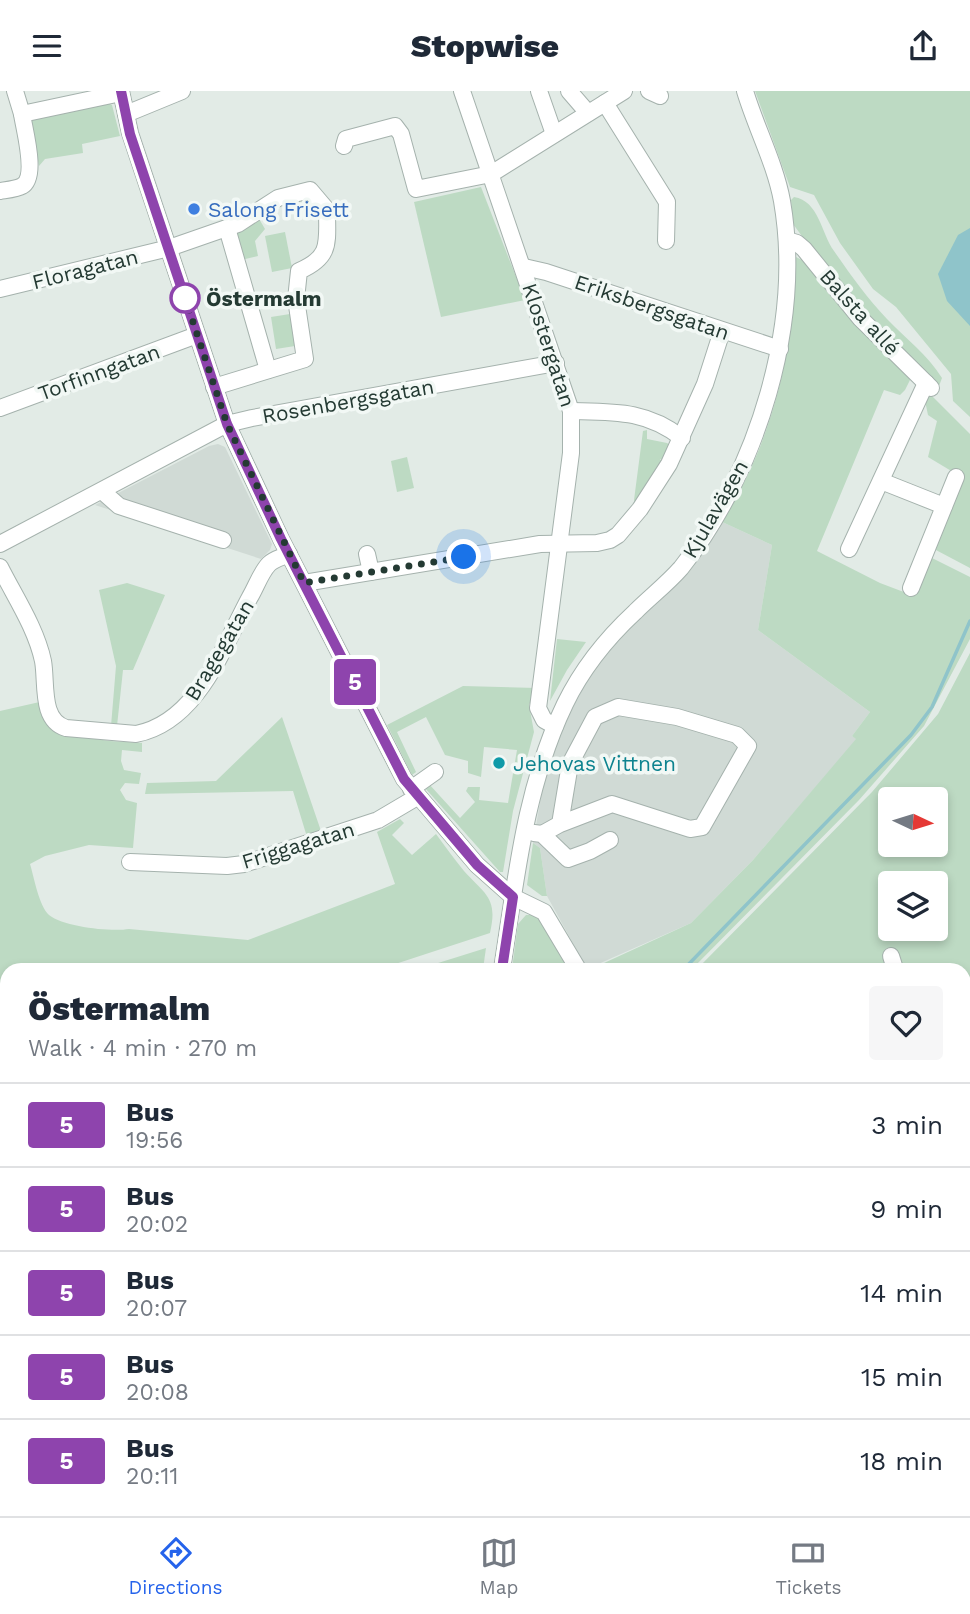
<!DOCTYPE html>
<html lang="en">
<head>
<meta charset="utf-8">
<style>
	:root { --surface:#fff; --page:#f6f6f7; --text:#1f2937; --muted:#747a83; --line:#e0e1e3; --accent:#2563eb }
	body { margin:0; font-family:"Work Sans",sans-serif; background:var(--page); color:var(--text); height:100vh; display:flex; flex-direction:column; font-size:26px; white-space:nowrap }
	* { box-sizing:border-box; margin:0 }
	p { font-size:23px; color:var(--muted) }
	.icon { flex:none; width:38px; height:38px; fill:none; stroke:currentColor; stroke-width:2; stroke-linecap:round; stroke-linejoin:round }
	.map { position:relative; flex:1; overflow:hidden }
	.drawer { position:absolute; left:0px; top:872px; width:971px; height:555px; display:flex; flex-direction:column; background:var(--surface); border-radius:21px 21px 0 0; box-shadow:0 4px 10px #0003 }
	.drawer>* { flex:none }
	.badge { padding:0 14px; border-radius:5px; font-size:24px; line-height:46px }
	.needle { width:46px; rotate:94deg }
	.tools { position:absolute; left:878px; top:696px; display:grid; gap:14px }
	.tools a { display:grid; place-items:center; width:70px; height:70px; border-radius:7px; background:var(--surface); box-shadow:0 4px 10px #0003; font-size:35px }
	.you { position:absolute; width:35px; height:35px; margin:-18px; border:5px solid #fff; border-radius:50%; background:#1a73e8; box-shadow:0 0 0 10px #1a73e833 }
	.map>.badge { position:absolute; translate:-50% -50%; box-shadow:0 0 0 4px #fff }
	.round { display:grid; place-items:center; flex:none; width:74px; height:74px; border-radius:7px; background:var(--page) }
	.head { display:flex; align-items:center; justify-content:space-between; height:119px; padding:0 28px }
	h1 { font-size:33px; font-weight:800; line-height:52px }
	ul { padding:0; list-style:none }
	li { display:flex; align-items:center; gap:21px; height:84px; padding:0 28px; border-top:2px solid var(--line) }
	li div { flex:1 }
	li b { display:block; font-size:26px }
	li em { font-style:normal }
	li .badge { min-width:77px; font-weight:700; text-align:center }
	header { display:flex; justify-content:space-between; align-items:center; height:91px; padding:0 28px; background:var(--surface); font-size:32px; font-weight:800 }
	.menu { display:flex; justify-content:space-around; align-items:center; height:98px; border-top:2px solid var(--line); background:var(--surface); font-size:19px; color:var(--muted) }
	.menu a { display:grid; justify-items:center; gap:4px }
	.menu .active { color:var(--accent) }
	.map>svg:first-child { display:block }
</style>
</head>
<body>
<header><svg class="icon" aria-label="menu" viewBox="0 0 24 24"><path d="M4 6h16M4 12h16M4 18h16"/></svg>Stopwise<svg class="icon" aria-label="share" viewBox="0 0 24 24"><path d="M12 15V3M7 8l5-5 5 5M5 13v7h14v-7"/></svg></header>
<div class="map">
<svg width="970" height="1425" viewBox="0 0 970 1425">
	<rect width="100%" height="100%" fill="#e2ebe6"/>
	<g fill="#d0dad5">
		<path d="M218,353L225,356L272,453L270,459L261,468L95,414L209,355Z"/>
		<path d="M720,430L772,454L758,539L870,621L852,645L857,648L753,769L691,832L587,878L547,805L540,757L533,752L544,688L561,640L592,580Z"/>
	</g>
	<g fill="#bddac3" fill-rule="evenodd">
		<path d="M755,0H970V326L953,310L951,283L896,216L873,198L840,152L814,104L790,96Z"/>
		<path d="M105,11L112,14L120,45L82,53L83,62L45,68L39,75L31,31L36,24Z"/>
		<path d="M481,96L525,209L441,226L414,111Z"/>
		<path d="M794,106C819,110 821,142 834,160C850,183 867,207 887,228C905,247 928,264 942,287L939,295L934,293L862,222L816,164L793,133L791,109Z"/>
		<path d="M258,126L265,138L255,150L258,165L241,169L234,142Z"/>
		<path d="M285,141L292,177L272,181L265,145Z"/>
		<path d="M796,166L804,170L908,281L910,289L905,299L900,304L884,299L817,460L880,492L909,503L930,466L970,486V548L924,635L859,709L692,878H591L691,832L753,769L856,648L852,645L870,621L758,539L772,454L720,430C754,387 781,306 788,251C792,223 792,194 796,166Z"/>
		<path d="M290,223L295,255L276,258L271,226Z"/>
		<path d="M931,304L970,343V477L934,458L963,387L928,366L937,330L928,324L924,305Z"/>
		<path d="M647,339V348L667,352L672,356L666,368H660L664,372L635,414L634,409L643,340Z"/>
		<path d="M407,366L414,397L397,401L391,370Z"/>
		<path d="M127,492L165,504L133,579H123L117,635H111L116,575L99,499Z"/>
		<path d="M557,548L586,551L567,579L550,610Z"/>
		<path d="M970,562V1060L964,1062V878H697L872,701L938,623ZM891,709H936V754H891ZM891,793H936V838H891Z"/>
		<path d="M463,595L537,597L529,614L534,641L513,720L503,781H500L425,697L429,693L460,727L475,711L466,700L468,696H480L479,709L508,712L517,659L484,656L481,686L468,682V670L445,664L426,626L397,641L416,681L412,684L387,634Z"/>
		<path d="M44,610L45,630L60,643L110,650L142,652V661L122,659L121,670L124,679L141,682L139,693L125,692L120,699L126,709L137,712L133,757L89,754L45,765L30,773C34,786 39,815 49,824C64,836 111,841 129,838L248,849L395,793L377,741L400,728L404,732L392,744L412,764L436,743C445,755 454,768 464,780C486,804 498,807 490,842L380,878H7V1419H395L394,1425H0V620Z"/>
		<path d="M282,626L321,740L307,746L293,700L145,703L147,692L216,690Z"/>
		<path d="M533,752L540,757L547,805H542L527,794Z"/>
		<path d="M526,824H535L546,836L572,878H512L518,833Z"/>
		<path d="M486,857L483,878H419Z"/>
		<path d="M420,1419H723L726,1425H419Z"/>
	</g>
	<path fill="#8fc4ca" d="M970,137V235L947,210L938,183L958,144Z"/>
	<g fill="none" stroke-linecap="round" stroke-linejoin="round">
		<g stroke="#8fc4ca" stroke-width="3.5">
			<path d="M684,878L911,644L932,616L970,530"/>
			<path d="M0,1281L7,1274"/>
		</g>
		<defs>
			<g id="minor">
				<path d="M15,0L22,23L121,2"/>
				<path d="M121,0L130,42L227,333L281,448L404,688L477,774L513,806L544,821L578,878"/>
				<path d="M462,0L571,320V362L538,617L544,629L555,635"/>
				<path d="M539,0L554,43"/>
				<path d="M569,0L588,22"/>
				<path d="M649,0L660,5"/>
				<path d="M605,12L667,111L666,150"/>
				<path d="M126,23L182,0"/>
				<path d="M344,55L346,48L395,35L401,43L416,98L491,83L624,0"/>
				<path d="M0,100C6,99 17,98 22,95C38,86 24,38 22,23"/>
				<path d="M227,137L268,279"/>
				<path d="M787,149L797,152L804,158L860,227L931,297"/>
				<path d="M524,176L546,181L780,258"/>
				<path d="M0,198L169,157L238,133L278,107L310,99L327,119C327,151 332,166 299,180L296,208L305,268L214,296"/>
				<path d="M0,317L197,244"/>
				<path d="M571,320C614,321 646,319 682,347"/>
				<path d="M881,390L944,415"/>
				<path d="M102,400L119,415L223,449"/>
				<path d="M0,453L227,333L252,327L556,272"/>
				<path d="M849,458L926,292"/>
				<path d="M367,463L371,481"/>
				<path d="M0,476C15,506 36,537 43,570C47,592 40,629 66,637L136,643C198,631 223,556 250,506C256,496 261,481 269,473C274,468 283,466 289,463"/>
				<path d="M304,492L540,453L597,452L610,449L618,444L640,418L669,373L705,293L722,240"/>
				<path d="M911,497L956,386"/>
				<path d="M411,698L435,681"/>
				<path d="M534,742L542,743L568,768L590,760L610,749"/>
				<path d="M542,743L560,733L612,713L690,738L702,736L748,655L737,644L677,626L618,616L595,626L570,673L560,733"/>
				<path d="M130,771L227,775L244,773L378,729L417,706"/>
				<path d="M891,865L895,878"/>
				<path d="M502,878C516,788 525,696 565,613C582,578 607,547 635,521C650,506 667,493 681,477C758,380 803,232 782,110C775,72 756,37 745,0"/>
				<path d="M964,942L970,941"/>
				<path d="M964,1067L970,1066"/>
				<path d="M732,1419L735,1425"/>
				<path d="M412,1425L413,1419"/>
			</g>
		</defs>
		<use href="#minor" stroke="#a5b2ad" stroke-width="18"/>
		<use href="#minor" stroke="#fff" stroke-width="16"/>
	</g>
	<g fill="none" stroke-linecap="round" stroke-linejoin="round">
		<defs>
			<path id="line" d="M121,0L130,43L227,333L281,448L404,688L477,774L513,806L502,878"/>
		</defs>
		<use href="#line" stroke="#fff" stroke-width="16"/>
		<use href="#line" stroke="#8e44ad" stroke-width="10"/>
		<path stroke="#243a33" stroke-width="7" stroke-dasharray="0 12.6" d="M185,207L183,201L227,333L304,492L464,466"/>
	</g>
	<circle fill="#3f7fe0" stroke="#f2f8f5" stroke-width="2.5" cx="194" cy="118" r="7"/>
	<circle fill="#fff" stroke="#8e44ad" stroke-width="3.5" cx="185" cy="207" r="14"/>
	<circle fill="#0f9aa8" stroke="#f2f8f5" stroke-width="2.5" cx="499" cy="672" r="7"/>
	<g text-anchor="middle" dominant-baseline="central" stroke-width="7" stroke-linejoin="round" paint-order="stroke">
		<g font-size="21" fill="#366cbe" stroke="#f2f8f5" text-anchor="start">
			<text x="208" y="118">Salong Frisett</text>
		</g>
		<g font-size="21" fill="#243a33" stroke="#f2f8f5">
			<text transform="translate(85 178) rotate(-14)">Floragatan</text>
			<text transform="translate(652 216) rotate(19)">Eriksbergsgatan</text>
			<text transform="translate(860 221) rotate(48)">Balsta allé</text>
			<text transform="translate(549 254) rotate(72)">Klostergatan</text>
			<text transform="translate(99 281) rotate(-20)">Torfinngatan</text>
			<text transform="translate(348 310) rotate(-10)">Rosenbergsgatan</text>
			<text transform="translate(715 418) rotate(-60)">Kjulavägen</text>
			<text transform="translate(219 559) rotate(-59)">Bragegatan</text>
			<text transform="translate(298 754) rotate(-17)">Friggagatan</text>
		</g>
		<g font-size="21" font-weight="bold" fill="#243a33" stroke="#f2f8f5" text-anchor="start">
			<text x="206" y="207">Östermalm</text>
		</g>
		<g font-size="21" fill="#0d838f" stroke="#f2f8f5" text-anchor="start">
			<text x="513" y="672">Jehovas Vittnen</text>
		</g>
	</g>
</svg>
<div class="tools">
<a><svg class="needle" viewBox="-14 -14 28 28"><path d="M0-13l5 13h-10z" fill="#e53935"/><path d="M0 13l5-13h-10z" fill="#747a83"/></svg></a>
<a><svg class="icon" aria-label="layers" viewBox="0 0 24 24"><path d="M12 4l9 5-9 5-9-5zM3 14l9 5 9-5"/></svg></a>
</div>
<div class="you" style="left:464px;top:466px"></div>
<b class="badge" style="left:355px;top:591px;background:#8e44ad;color:#fff">5</b>
<section class="drawer">
<div class="head"><div><h1>Östermalm</h1><p>Walk · 4 min · 270 m</p></div><a class="round"><svg class="icon" aria-label="heart" viewBox="0 0 24 24"><path d="M12 20l-8-8c-3-5 5-10 8-4 3-6 11-1 8 4z"/></svg></a></div>
<ul>
<li><span class="badge" style="background:#8e44ad;color:#fff">5</span><div><b>Bus</b><p>19:56</p></div><em>3 min</em></li>
<li><span class="badge" style="background:#8e44ad;color:#fff">5</span><div><b>Bus</b><p>20:02</p></div><em>9 min</em></li>
<li><span class="badge" style="background:#8e44ad;color:#fff">5</span><div><b>Bus</b><p>20:07</p></div><em>14 min</em></li>
<li><span class="badge" style="background:#8e44ad;color:#fff">5</span><div><b>Bus</b><p>20:08</p></div><em>15 min</em></li>
<li><span class="badge" style="background:#8e44ad;color:#fff">5</span><div><b>Bus</b><p>20:11</p></div><em>18 min</em></li>
</ul>
</section>
</div>
<nav class="menu">
<a class="active"><svg class="icon" aria-label="directions" viewBox="0 0 24 24"><path d="M12 3l9 9-9 9-9-9zM9 14v-3h6M13 9l2 2-2 2"/></svg>Directions</a>
<a><svg class="icon" aria-label="map" viewBox="0 0 24 24"><path d="M3 6l6-2 6 2 6-2v14l-6 2-6-2-6 2zM9 4v14M15 6v14"/></svg>Map</a>
<a><svg class="icon" aria-label="tickets" viewBox="0 0 24 24"><path d="M3 7h18v10H3zM15 7v10"/></svg>Tickets</a>
</nav>
</body>
</html>
